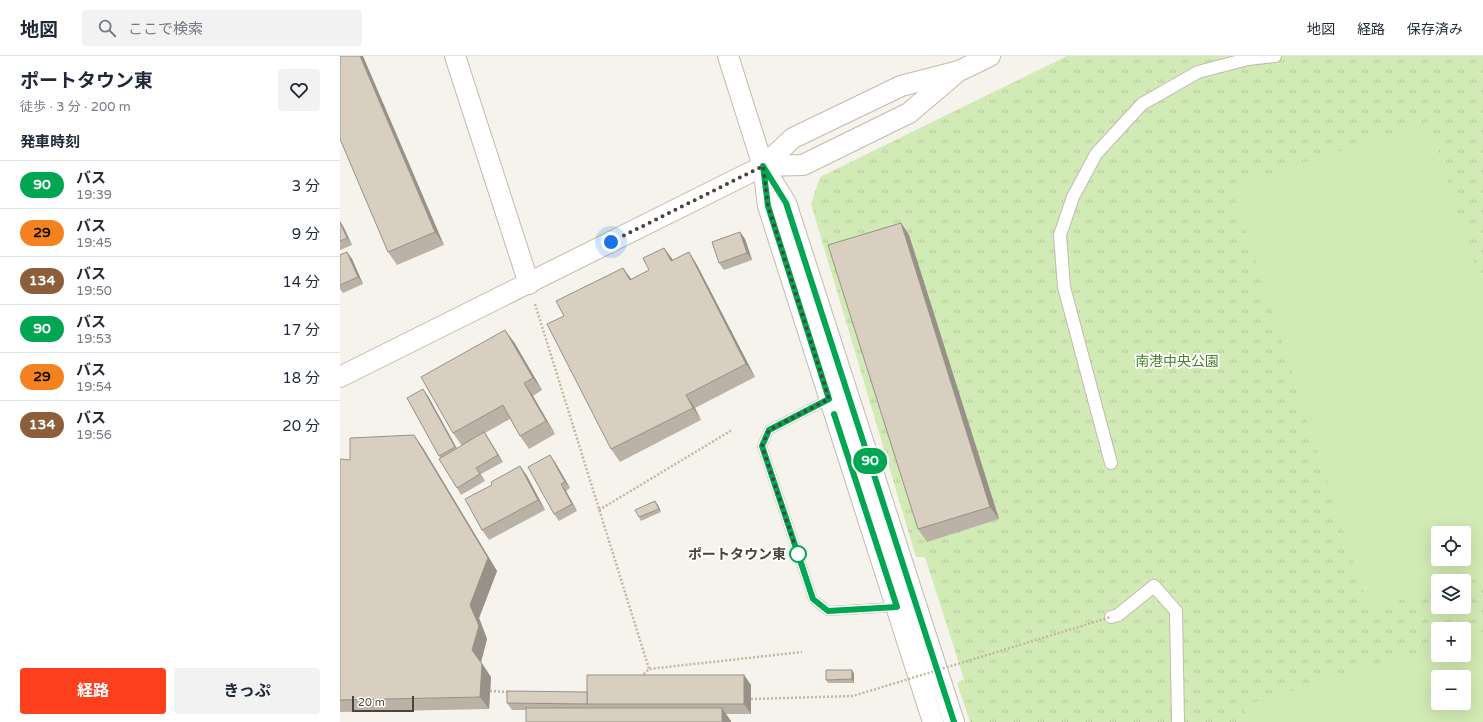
<!DOCTYPE html>
<html lang="ja">
<head>
<meta charset="utf-8">
<style>
	:root { --surface:#fff; --page:#f2f2f3; --text:#1f2937; --muted:#747a83; --line:#e0e1e3; --accent:#fc3f1d }
	body { margin:0; font-family:"Varela Round","Noto Sans JP",sans-serif; background:var(--page); color:var(--text); height:100vh; display:flex; flex-direction:column; font-size:15px; white-space:nowrap }
	* { box-sizing:border-box; margin:0 }
	p { font-size:13px; color:var(--muted) }
	.icon { flex:none; width:22px; height:22px; fill:none; stroke:currentColor; stroke-width:2; stroke-linecap:round; stroke-linejoin:round }
	.map { position:relative; flex:1; overflow:hidden }
	.side { display:flex; flex-direction:column; background:var(--surface); width:340px }
	.side>* { flex:none }
	.badge { padding:0 8px; border-radius:13px; font-size:14px; line-height:26px }
	.fabs { position:absolute; left:1091px; top:470px; display:grid; gap:8px }
	.fabs a { display:grid; place-items:center; width:40px; height:40px; border-radius:4px; background:var(--surface); box-shadow:0 4px 16px #0002; font-size:20px }
	.scale { position:absolute; left:12px; bottom:10px; width:62px; box-sizing:border-box; padding-left:4px; border:2px solid #4b4439; border-top:0; font-size:11px; line-height:14px; white-space:nowrap; color:#4b4439; -webkit-text-stroke:3px #fff; paint-order:stroke }
	.you { position:absolute; width:20px; height:20px; margin:-10px; border:3px solid #fff; border-radius:50%; background:#1a73e8; box-shadow:0 0 0 6px #1a73e833 }
	.map>.badge { position:absolute; translate:-50% -50%; box-shadow:0 0 0 2px #fff }
	h2 { padding:0 20px; font-size:15px; line-height:36px }
	.round { display:grid; place-items:center; flex:none; width:42px; height:42px; border-radius:4px; background:var(--page) }
	.headline { display:flex; align-items:center; justify-content:space-between; height:68px; padding:0 20px }
	h1 { font-size:19px; font-weight:700; line-height:30px }
	.button { display:flex; gap:8px; margin-top:auto; padding:8px 20px }
	.button a { flex:1; height:46px; border-radius:4px; background:var(--accent); color:#fff; font-size:16px; font-weight:700; line-height:46px; text-align:center }
	.button a+a { background:var(--page); color:var(--text) }
	ul { padding:0; list-style:none }
	li { display:flex; align-items:center; gap:12px; height:48px; padding:0 20px; border-top:1px solid var(--line) }
	li div { flex:1 }
	li b { display:block; font-size:15px }
	li em { font-style:normal }
	li .badge { min-width:44px; font-weight:700; text-align:center }
	header { display:flex; align-items:center; gap:24px; box-sizing:border-box; height:56px; padding:0 20px; background:var(--surface); border-bottom:1px solid var(--line) }
	header strong { font-size:19px }
	nav { display:flex; gap:22px; margin-inline-start:auto; font-size:14px }
	.search { width:280px; height:36px; background:var(--page); display:flex; align-items:center; gap:10px; box-sizing:border-box; padding:0 14px; border-radius:4px; color:var(--muted); font-size:15px }
	main { display:flex; flex:1; min-height:0 }
	.map>svg:first-child { display:block }
</style>
</head>
<body>
<header>
<strong>地図</strong>
<div class="search"><svg class="icon" aria-label="search" viewBox="0 0 24 24"><circle cx="10" cy="10" r="6"/><path d="M15 15l6 6"/></svg>ここで検索</div>
<nav><a>地図</a><a>経路</a><a>保存済み</a></nav>
</header>
<main>
<section class="side">
<div class="headline"><div><h1>ポートタウン東</h1><p>徒歩 · 3 分 · 200 m</p></div><a class="round"><svg class="icon" aria-label="heart" viewBox="0 0 24 24"><path d="M12 20l-8-8c-3-5 5-10 8-4 3-6 11-1 8 4z"/></svg></a></div>
<h2>発車時刻</h2>
<ul>
<li><span class="badge" style="background:#00a651;color:#fff">90</span><div><b>バス</b><p>19:39</p></div><em>3 分</em></li>
<li><span class="badge" style="background:#f58220;color:#111">29</span><div><b>バス</b><p>19:45</p></div><em>9 分</em></li>
<li><span class="badge" style="background:#8b5e3c;color:#fff">134</span><div><b>バス</b><p>19:50</p></div><em>14 分</em></li>
<li><span class="badge" style="background:#00a651;color:#fff">90</span><div><b>バス</b><p>19:53</p></div><em>17 分</em></li>
<li><span class="badge" style="background:#f58220;color:#111">29</span><div><b>バス</b><p>19:54</p></div><em>18 分</em></li>
<li><span class="badge" style="background:#8b5e3c;color:#fff">134</span><div><b>バス</b><p>19:56</p></div><em>20 分</em></li>
</ul>
<div class="button"><a>経路</a><a>きっぷ</a></div>
</section>
<div class="map">
<svg width="1143" height="666" viewBox="0 0 1143 666">
	<defs>
		<pattern id="park-tufts" width="24" height="20" patternUnits="userSpaceOnUse"><rect width="24" height="20" fill="#d2eab5"/><path d="M3 7l-1-3M5 7V3M7 7l1-3M15 17l-1-3M17 17v-4M19 17l1-3" fill="none" stroke="#b6ca9c"/></pattern>
	</defs>
	<rect width="100%" height="100%" fill="#f6f3ec"/>
	<path fill="url(#park-tufts)" fill-rule="evenodd" d="M727,0H1143V666H630L617,627L624,623L585,501H576L471,148L480,121ZM1098,477H1124V503H1098ZM1098,525H1124V551H1098ZM1098,573H1124V599H1098ZM1098,621H1124V647H1098Z"/>
	<g fill="#d2eab5" fill-rule="evenodd">
		<path d="M1089,66L1143,233V517L1120,525H1098V532L1029,554L891,130ZM1098,477H1124V503H1098Z"/>
		<path d="M1143,576V666H908L903,650L1098,590V599H1124V582ZM1098,621H1124V647H1098Z"/>
	</g>
	<g fill="none" stroke-linecap="round" stroke-linejoin="round">
		<defs>
			<path id="service" d="M489,343L429,374L422,390L473,543L488,555L556,551"/>
			<g id="pedestrian">
				<path d="M771,407L724,231L720,179L733,141L756,98L802,48L858,16L908,3L935,0"/>
				<path d="M771,561L778,559L814,530L836,555L838,666"/>
			</g>
			<g id="tertiary">
				<path d="M115,0L189,228"/>
				<path d="M388,0L423,110L428,150L593,666"/>
				<path d="M423,110L463,109L569,57L615,18"/>
				<path d="M426,115L446,147L614,666"/>
				<path d="M0,321L423,110L453,82L561,30L619,15L650,0"/>
			</g>
		</defs>
		<use href="#service" stroke="#c2bbae" stroke-width="10"/>
		<use href="#pedestrian" stroke="#c2bbae" stroke-width="14"/>
		<use href="#tertiary" stroke="#c2bbae" stroke-width="22"/>
		<g stroke="#c4b79f" stroke-width="2.5" stroke-dasharray="2 2" stroke-linecap="butt">
			<path d="M195,248L309,613"/>
			<path d="M259,454L392,374"/>
			<path d="M301,621L309,613L462,596"/>
			<path d="M150,635L169,636"/>
		</g>
		<use href="#service" stroke="#fff" stroke-width="8"/>
		<use href="#pedestrian" stroke="#fff" stroke-width="12"/>
		<use href="#tertiary" stroke="#fff" stroke-width="20"/>
		<path stroke="#c4b79f" stroke-width="2.5" stroke-dasharray="2 2" stroke-linecap="butt" d="M411,643L513,640L771,561"/>
	</g>
	<g fill="#bab2a6">
		<path d="M0,0L104,189L57,209L48,196Z"/>
		<path d="M0,165L4,172L12,189L0,194Z"/>
		<path d="M561,167L569,179L659,463L587,486L578,473Z"/>
		<path d="M400,176L405,183L412,204L384,214L379,207Z"/>
		<path d="M324,192L333,204L349,196L357,209L415,321L355,352L361,364L280,406L271,393L224,260L283,212L291,223L309,214Z"/>
		<path d="M7,196L12,203L23,228L3,237L0,233V199Z"/>
		<path d="M174,286L202,334L193,340L215,378L189,393L180,380L170,363L145,377L163,406L141,418L145,425L121,439L117,432L99,400L88,340L117,393L122,390L113,377Z"/>
		<path d="M74,379L83,392L157,515L139,562L147,583L141,606L151,621L149,653L0,656V403L10,404Z"/>
		<path d="M215,406L230,432L226,435L237,455L219,465L214,458Z"/>
		<path d="M180,410L187,420L205,454L149,484L142,474L152,429Z"/>
		<path d="M318,449L321,456L301,465L299,461Z"/>
		<path d="M512,614L514,618V627H488L486,624Z"/>
		<path d="M404,619L411,629V658H386L391,666L186,654H172L167,647L247,636Z"/>
	</g>
	<g fill="#979187">
		<path d="M20,0H23L104,189L95,176Z"/>
		<path d="M0,165L4,172L12,189L7,182Z"/>
		<path d="M561,167L569,179L659,463L650,451Z"/>
		<path d="M400,176L405,183L412,204L407,197Z"/>
		<path d="M324,192L333,204L331,205Z"/>
		<path d="M7,196L12,203L23,228L18,221Z"/>
		<path d="M349,196L357,209L415,321L406,308Z"/>
		<path d="M283,212L292,224H290Z"/>
		<path d="M165,274L174,286L202,334L193,322Z"/>
		<path d="M184,327L193,340L215,378L206,365Z"/>
		<path d="M83,333L88,340L120,398L115,391Z"/>
		<path d="M346,339L355,352L361,364L353,352Z"/>
		<path d="M144,376L149,383L163,406L158,399Z"/>
		<path d="M74,379L83,392L157,515L139,562L147,583L141,606L151,621L149,653L140,641L132,594L130,549Z"/>
		<path d="M210,399L215,406L230,432L225,426Z"/>
		<path d="M180,410L187,420L205,454L198,444Z"/>
		<path d="M221,428L226,435L237,455L232,448Z"/>
		<path d="M315,445L318,449L321,456L319,453Z"/>
		<path d="M512,614L514,618V627L512,623Z"/>
		<path d="M404,619L411,629V658L404,648Z"/>
		<path d="M382,652L391,665V666H382Z"/>
	</g>
	<g fill="#d8cfc1" stroke="#979187">
		<path d="M0,0H20L95,176L48,196L0,83Z"/>
		<path d="M0,166L7,182L0,185Z"/>
		<path d="M561,167L650,451L578,473L488,189Z"/>
		<path d="M400,176L407,197L379,207L372,186Z"/>
		<path d="M324,192L331,205L349,196L406,308L346,339L353,352L271,393L207,268L224,260L216,245L283,212L290,224L309,214L303,202Z"/>
		<path d="M7,196L18,221L0,229V199Z"/>
		<path d="M165,274L193,322L184,327L206,365L180,380L163,349L113,377L81,321Z"/>
		<path d="M83,333L115,391L99,400L67,342Z"/>
		<path d="M144,376L158,399L136,412L140,418L117,432L99,403Z"/>
		<path d="M74,379L148,502L130,549L139,570L132,594L142,608L140,641L0,644V403L10,404V382Z"/>
		<path d="M210,399L225,426L221,428L232,448L214,458L188,411Z"/>
		<path d="M180,410L198,444L142,474L125,443L152,429L151,426Z"/>
		<path d="M315,445L319,453L299,461L295,454Z"/>
		<path d="M486,614H512V623L486,624Z"/>
		<rect x="247" y="619" width="157" height="29"/>
		<path d="M167,635L247,636V648L167,647Z"/>
		<rect x="186" y="652" width="196" height="14"/>
	</g>
	<g fill="none" stroke-linecap="round" stroke-linejoin="round">
		<defs>
			<path id="line" d="M494,358L557,551L488,555L473,543L422,390L429,374L489,343L428,150L423,110L446,147L614,666"/>
		</defs>
		<use href="#line" stroke="#fff" stroke-width="9"/>
		<use href="#line" stroke="#00a651" stroke-width="6"/>
		<path stroke="#4b4439" stroke-width="4" stroke-dasharray="0 7.2" d="M271,186L423,110L428,150L489,343L429,374L422,390L459,502L458,498"/>
	</g>
	<circle fill="#fff" stroke="#00a651" stroke-width="2" cx="458" cy="498" r="8"/>
	<g text-anchor="middle" dominant-baseline="central" stroke-width="3.5" stroke-linejoin="round" paint-order="stroke">
		<g font-size="14" fill="#4a7f2a" stroke="#fff">
			<text x="837" y="305">南港中央公園</text>
		</g>
		<g font-size="14" font-weight="bold" fill="#4b4439" stroke="#fff" text-anchor="end">
			<text x="446" y="498">ポートタウン東</text>
		</g>
	</g>
</svg>
<div class="fabs">
<a><svg class="icon" aria-label="locate" viewBox="0 0 24 24"><circle cx="12" cy="12" r="6"/><path d="M12 2v4M12 18v4M2 12h4M18 12h4"/></svg></a>
<a><svg class="icon" aria-label="layers" viewBox="0 0 24 24"><path d="M12 4l9 5-9 5-9-5zM3 14l9 5 9-5"/></svg></a>
<a>+</a>
<a>−</a>
</div>
<div class="scale">20 m</div>
<div class="you" style="left:271px;top:186px"></div>
<b class="badge" style="left:530px;top:405px;background:#00a651;color:#fff">90</b>
</div>
</main>
</body>
</html>
